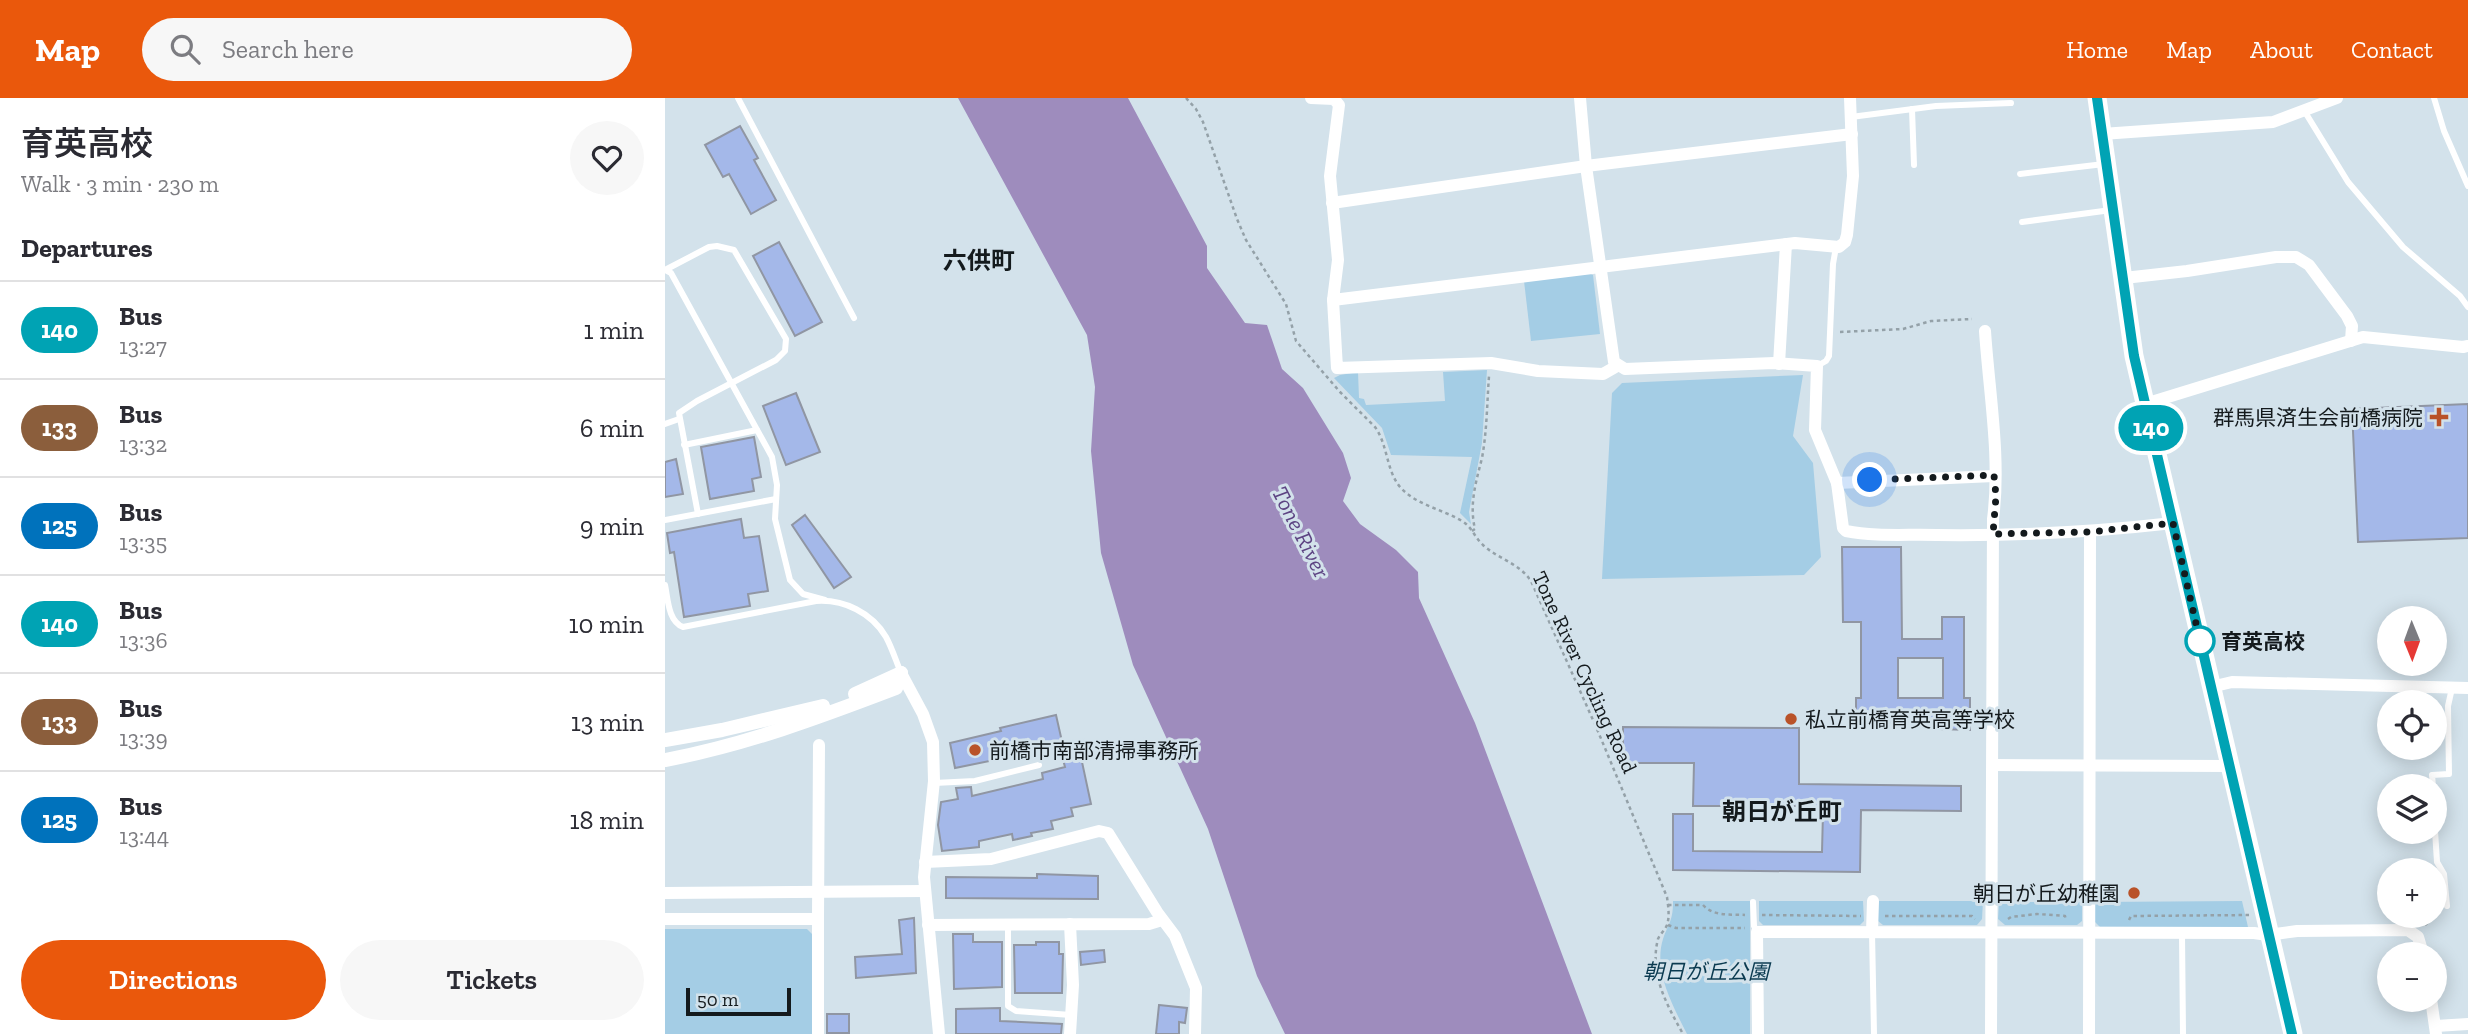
<!DOCTYPE html>
<html lang="en">
<head>
<meta charset="utf-8">
<style>
	:root { --surface:#fff; --page:#f7f7f7; --text:#2b2b33; --muted:#7c7c81; --line:#e1e1e2; --accent:#ea580c }
	body { margin:0; font-family:"Zilla Slab","Noto Sans JP",serif; background:var(--page); color:var(--text); height:100vh; display:flex; flex-direction:column; font-size:26px; white-space:nowrap }
	* { box-sizing:border-box; margin:0 }
	p { font-size:23px; color:var(--muted) }
	.icon { flex:none; width:38px; height:38px; fill:none; stroke:currentColor; stroke-width:2; stroke-linecap:round; stroke-linejoin:round }
	.map { position:relative; flex:1; overflow:hidden }
	.panel { display:flex; flex-direction:column; background:var(--surface); width:665px }
	.panel>* { flex:none }
	.badge { padding:0 14px; border-radius:23px; font-size:24px; line-height:46px }
	.needle { width:46px; rotate:179deg }
	.fabs { position:absolute; left:1712px; top:508px; display:grid; gap:14px }
	.fabs a { display:grid; place-items:center; width:70px; height:70px; border-radius:50%; background:var(--surface); box-shadow:0 4px 18px #0003; font-size:35px }
	.scale { position:absolute; left:21px; bottom:18px; width:105px; box-sizing:border-box; padding-left:7px; border:4px solid #141a1d; border-top:0; font-size:19px; line-height:24px; white-space:nowrap; color:#141a1d; -webkit-text-stroke:5px #d3e2eb; paint-order:stroke }
	.you { position:absolute; width:35px; height:35px; margin:-18px; border:5px solid #fff; border-radius:50%; background:#1a73e8; box-shadow:0 0 0 10px #1a73e833 }
	.map>.badge { position:absolute; translate:-50% -50%; box-shadow:0 0 0 4px #fff }
	h2 { padding:0 21px; font-size:26px; line-height:63px }
	.round { display:grid; place-items:center; flex:none; width:74px; height:74px; border-radius:37px; background:var(--page) }
	.headline { display:flex; align-items:center; justify-content:space-between; height:119px; padding:0 21px }
	h1 { font-size:33px; font-weight:600; line-height:52px }
	.cta { display:flex; gap:14px; margin-top:auto; padding:14px 21px }
	.cta a { flex:1; height:80px; border-radius:42px; background:var(--accent); color:#fff; font-size:28px; font-weight:600; line-height:80px; text-align:center }
	.cta a+a { background:var(--page); color:var(--text) }
	ul { padding:0; list-style:none }
	li { display:flex; align-items:center; gap:21px; height:98px; padding:0 21px; border-top:2px solid var(--line) }
	li div { flex:1 }
	li b { display:block; font-size:26px }
	li em { font-style:normal }
	li .badge { min-width:77px; font-weight:700; text-align:center }
	header { display:flex; align-items:center; gap:42px; box-sizing:border-box; height:98px; padding:0 35px; background:var(--accent); color:#fff }
	header strong { font-size:33px }
	nav { display:flex; gap:38px; margin-inline-start:auto; font-size:24px }
	.search { width:490px; height:63px; background:var(--page); display:flex; align-items:center; gap:18px; box-sizing:border-box; padding:0 24px; border-radius:38px; color:var(--muted); font-size:26px }
	main { display:flex; flex:1; min-height:0 }
	.map>svg:first-child { display:block }
</style>
</head>
<body>
<header>
<strong>Map</strong>
<div class="search"><svg class="icon" aria-label="search" viewBox="0 0 24 24"><circle cx="10" cy="10" r="6"/><path d="M15 15l6 6"/></svg>Search here</div>
<nav><a>Home</a><a>Map</a><a>About</a><a>Contact</a></nav>
</header>
<main>
<section class="panel">
<div class="headline"><div><h1>育英高校</h1><p>Walk · 3 min · 230 m</p></div><a class="round"><svg class="icon" aria-label="heart" viewBox="0 0 24 24"><path d="M12 20l-8-8c-3-5 5-10 8-4 3-6 11-1 8 4z"/></svg></a></div>
<h2>Departures</h2>
<ul>
<li><span class="badge" style="background:#00a3b4;color:#fff">140</span><div><b>Bus</b><p>13:27</p></div><em>1 min</em></li>
<li><span class="badge" style="background:#8b5e3c;color:#fff">133</span><div><b>Bus</b><p>13:32</p></div><em>6 min</em></li>
<li><span class="badge" style="background:#0072bc;color:#fff">125</span><div><b>Bus</b><p>13:35</p></div><em>9 min</em></li>
<li><span class="badge" style="background:#00a3b4;color:#fff">140</span><div><b>Bus</b><p>13:36</p></div><em>10 min</em></li>
<li><span class="badge" style="background:#8b5e3c;color:#fff">133</span><div><b>Bus</b><p>13:39</p></div><em>13 min</em></li>
<li><span class="badge" style="background:#0072bc;color:#fff">125</span><div><b>Bus</b><p>13:44</p></div><em>18 min</em></li>
</ul>
<div class="cta"><a>Directions</a><a>Tickets</a></div>
</section>
<div class="map">
<svg width="1803" height="936" viewBox="0 0 1803 936">
	<rect width="100%" height="100%" fill="#d3e2eb"/>
	<g fill="#a4cde5">
		<path d="M921,174L928,177L935,236L866,243L859,183Z"/>
		<path d="M822,272L817,345L804,414L806,426L795,415L807,359L726,357L717,330L669,280L675,277L693,274L694,300L699,301L701,307L780,303L778,274Z"/>
		<path d="M1138,277L1128,338L1148,365L1156,459L1139,477L937,481L947,295L957,285Z"/>
		<path d="M1008,803H1085V936H1022C1008,908 988,873 998,841C1004,824 1008,823 1008,803Z"/>
		<path d="M1094,803H1198L1199,823L1195,827H1098L1094,823Z"/>
		<path d="M1213,803H1318L1317,821L1312,827H1218L1213,823Z"/>
		<path d="M1577,803L1583,829L1436,830L1430,824V804Z"/>
		<path d="M1334,804H1417V823L1412,827H1340L1333,821Z"/>
		<path d="M0,831H142L148,837V936H0Z"/>
	</g>
	<path fill="#9e8cbd" d="M293,0H463L542,148V170L580,225L602,227L617,271L638,290L678,355L686,380L678,403L695,426L731,452L753,474L754,500L810,625L927,936H620L592,878L543,731L468,567L436,455L426,353L430,289L422,237Z"/>
	<g fill="#a4b8e9" stroke="#9096a3" stroke-width="2" fill-rule="evenodd">
		<path d="M75,28L93,60L89,62L111,102L86,116L64,76L58,79L40,47Z"/>
		<path d="M114,144L157,224L130,238L88,158Z"/>
		<path d="M131,295L155,354L121,367L98,308Z"/>
		<path d="M1803,306V440L1693,444L1687,311Z"/>
		<path d="M89,339L96,379L87,381L89,393L45,401L36,349Z"/>
		<path d="M11,361L18,396L0,399V364Z"/>
		<path d="M140,417L186,479L169,490L127,427Z"/>
		<path d="M76,421L79,440L94,438L103,493L83,496L85,508L19,519L9,454L5,455L2,435Z"/>
		<path d="M1177,449H1236L1237,541H1277V519H1299V600H1305V632L1274,631V624L1191,625V600H1196V524H1178ZM1233,560H1278V600H1233Z"/>
		<path d="M391,617L398,648L290,670L285,645L336,633L335,630Z"/>
		<path d="M958,629L1134,630V686L1296,688V713L1196,712L1195,774L1008,772V716H1028V753L1157,754L1158,714H1136V708H1028L1029,665H958Z"/>
		<path d="M414,650L426,706L406,710L408,718L386,723L388,731L366,735L367,738L348,742L347,736L314,743V749L277,753L273,727L276,704L293,701L291,690L306,689L307,698L378,681L377,675L400,669L396,654Z"/>
		<path d="M372,776L433,778V801L281,800V779L372,780Z"/>
		<path d="M249,820L251,875L191,880L190,859L237,856L234,822Z"/>
		<path d="M288,836H308V844H337V889L289,891Z"/>
		<path d="M371,844H394V856H398L397,895H350L349,847H371Z"/>
		<path d="M439,852L440,864L416,867L415,854Z"/>
		<path d="M494,907L522,910L520,925L514,924V936H491Z"/>
		<path d="M335,910V923L397,926L396,936H291V911Z"/>
		<rect x="162" y="916" width="22" height="19"/>
	</g>
	<g fill="none" stroke-linecap="round" stroke-linejoin="round">
		<g stroke="#94a1a8" stroke-width="2.5" stroke-dasharray="3.5 3.5" stroke-linecap="butt">
			<path d="M521,0L531,11L538,24L572,121L581,142L621,206L631,243L675,294L710,329C723,347 721,372 735,389C751,407 777,411 797,423C807,429 810,440 818,447C833,461 854,465 866,483L932,631L1002,799C1003,807 1005,818 1002,827C1000,832 995,836 993,841C984,876 1002,907 1018,936"/>
			<path d="M1175,234L1238,231L1266,223L1307,221"/>
			<path d="M807,433L810,431C804,406 811,384 817,360C822,333 822,305 824,278"/>
			<path d="M1003,807H1038C1049,819 1066,816 1080,817"/>
			<path d="M1097,817L1196,818"/>
			<path d="M1220,818H1307L1310,821"/>
			<path d="M1343,821L1346,819L1372,816L1400,818L1401,823"/>
			<path d="M1464,822L1466,818L1585,817"/>
			<path d="M1003,827L1011,830H1080"/>
			<path d="M1760,827L1776,813"/>
		</g>
		<g stroke="#fff" stroke-width="6">
			<path d="M73,0L189,220"/>
			<path d="M1769,0L1779,33L1803,88"/>
			<path d="M1247,11L1249,67"/>
			<path d="M1640,14L1683,84L1738,149L1795,198L1803,209"/>
			<path d="M1186,19L1271,8L1346,5"/>
			<path d="M1355,76L1439,66"/>
			<path d="M1357,124L1446,112"/>
			<path d="M0,172L44,149L52,148L69,152L121,241L120,253L111,262L32,303L14,315L33,416"/>
			<path d="M0,172L6,175L107,359L112,387L110,421L125,482L138,496L160,502"/>
			<path d="M1152,268L1161,263L1164,258L1168,166L1171,149"/>
			<path d="M0,326L14,321"/>
			<path d="M19,347L92,332"/>
			<path d="M0,422L111,401"/>
			<path d="M0,487C3,501 3,523 18,529L151,503C179,501 207,515 221,539C227,550 231,563 236,575"/>
			<path d="M269,685L310,683L374,667"/>
			<path d="M1768,688L1767,677L1784,676L1783,608L1787,590"/>
			<path d="M1769,717L1772,764L1779,776L1782,808"/>
			<path d="M1088,804L1089,828L1092,834"/>
			<path d="M343,826V908L351,913L406,917"/>
			<path d="M1207,834L1209,936"/>
			<path d="M1517,836L1518,936"/>
		</g>
		<g stroke="#fff" stroke-width="12">
			<path d="M646,0L669,1L674,7L665,78L673,162L668,202L672,270L826,265L873,273L938,276L952,268"/>
			<path d="M915,0L921,68L949,264L960,271L1109,265L1152,268L1150,332L1172,385L1178,430L1181,433C1211,439 1241,436 1272,437C1351,438 1429,434 1508,425"/>
			<path d="M1437,36L1608,24L1672,0"/>
			<path d="M667,105L921,68L1187,36"/>
			<path d="M1459,180L1522,173L1611,159H1631L1644,167L1682,218L1687,228L1686,243"/>
			<path d="M668,202L1130,145L1174,149L1180,144L1182,137L1188,78L1185,0"/>
			<path d="M1320,233C1324,294 1336,360 1328,421L1326,936"/>
			<path d="M1114,266L1121,146"/>
			<path d="M1480,306L1698,239L1798,249L1803,248"/>
			<path d="M1172,385L1329,378"/>
			<path d="M236,575L258,616L268,644L269,683L259,779L274,936"/>
			<path d="M1546,589L1567,584L1803,590"/>
			<path d="M1328,667L1565,668"/>
			<path d="M260,764L326,761L434,733L443,735L492,814L510,838L531,890L530,936"/>
			<path d="M0,795L259,793"/>
			<path d="M0,821H153V936"/>
			<path d="M153,821L154,647"/>
			<path d="M405,826L408,887L405,936"/>
			<path d="M263,827L484,826L497,822"/>
			<path d="M1207,834L1208,803"/>
			<path d="M1766,901L1771,936"/>
			<path d="M1771,928L1803,926"/>
			<path d="M1093,936L1092,834L1589,835L1603,837L1632,833L1743,832L1753,839L1758,856"/>
			<path d="M1424,936L1425,434"/>
		</g>
		<g stroke="#fff" stroke-width="14">
			<path d="M190,596L236,575"/>
			<path d="M0,642L57,632L158,608"/>
			<path d="M0,662C80,647 155,619 231,590L236,575"/>
		</g>
		<path stroke="#fff" stroke-width="19" d="M1432,0L1469,258L1628,936"/>
	</g>
	<g fill="none" stroke-linecap="round" stroke-linejoin="round">
		<defs>
			<path id="line" d="M1432,0L1469,258L1627,936"/>
		</defs>
		<use href="#line" stroke="#fff" stroke-width="16"/>
		<use href="#line" stroke="#00a3b4" stroke-width="10"/>
		<path stroke="#141a1d" stroke-width="7" stroke-dasharray="0 12.6" d="M1205,382L1329,377L1331,398L1328,436L1424,434L1508,425L1535,543"/>
	</g>
	<g fill="#b95229" stroke="#d3e2eb" stroke-width="2.5">
		<path d="M1770.5 308.5h7v7h7v7h-7v7h-7v-7h-7v-7h7z"/>
		<circle cx="1126" cy="621" r="7"/>
		<circle cx="310" cy="652" r="7"/>
		<circle cx="1469" cy="795" r="7"/>
	</g>
	<circle fill="#fff" stroke="#00a3b4" stroke-width="3.5" cx="1535" cy="543" r="14"/>
	<g text-anchor="middle" dominant-baseline="central" stroke-width="6" stroke-linejoin="round" paint-order="stroke">
		<g font-size="21" fill="#141a1d" stroke="#d3e2eb" text-anchor="end">
			<text x="1758" y="319">群馬県済生会前橋病院</text>
			<text x="1140" y="621" text-anchor="start">私立前橋育英高等学校</text>
			<text x="324" y="652" text-anchor="start">前橋市南部清掃事務所</text>
			<text x="1455" y="795">朝日が丘幼稚園</text>
		</g>
		<g font-size="21" font-weight="bold" fill="#141a1d" stroke="#d3e2eb" text-anchor="start">
			<text x="1556" y="543">育英高校</text>
		</g>
		<g font-size="21" fill="#141a1d" stroke="#d3e2eb">
			<text transform="translate(920 574) rotate(65)">Tone River Cycling Road</text>
		</g>
		<g font-size="21" font-style="italic" fill="#0a3a50" stroke="#d3e2eb">
			<text x="1041" y="873">朝日が丘公園</text>
		</g>
		<g font-size="23" font-style="italic" fill="#5d4483" stroke="#d3e2eb">
			<text transform="translate(636 434) rotate(63)">Tone River</text>
		</g>
		<g font-size="24" font-weight="bold" fill="#141a1d" stroke="#d3e2eb">
			<text x="314" y="162">六供町</text>
			<text x="1117" y="713">朝日が丘町</text>
		</g>
	</g>
</svg>
<div class="fabs">
<a><svg class="needle" viewBox="-14 -14 28 28"><path d="M0-13l5 13h-10z" fill="#e53935"/><path d="M0 13l5-13h-10z" fill="#7c7c81"/></svg></a>
<a><svg class="icon" aria-label="locate" viewBox="0 0 24 24"><circle cx="12" cy="12" r="6"/><path d="M12 2v4M12 18v4M2 12h4M18 12h4"/></svg></a>
<a><svg class="icon" aria-label="layers" viewBox="0 0 24 24"><path d="M12 4l9 5-9 5-9-5zM3 14l9 5 9-5"/></svg></a>
<a>+</a>
<a>−</a>
</div>
<div class="scale">50 m</div>
<div class="you" style="left:1205px;top:382px"></div>
<b class="badge" style="left:1486px;top:330px;background:#00a3b4;color:#fff">140</b>
</div>
</main>
</body>
</html>
